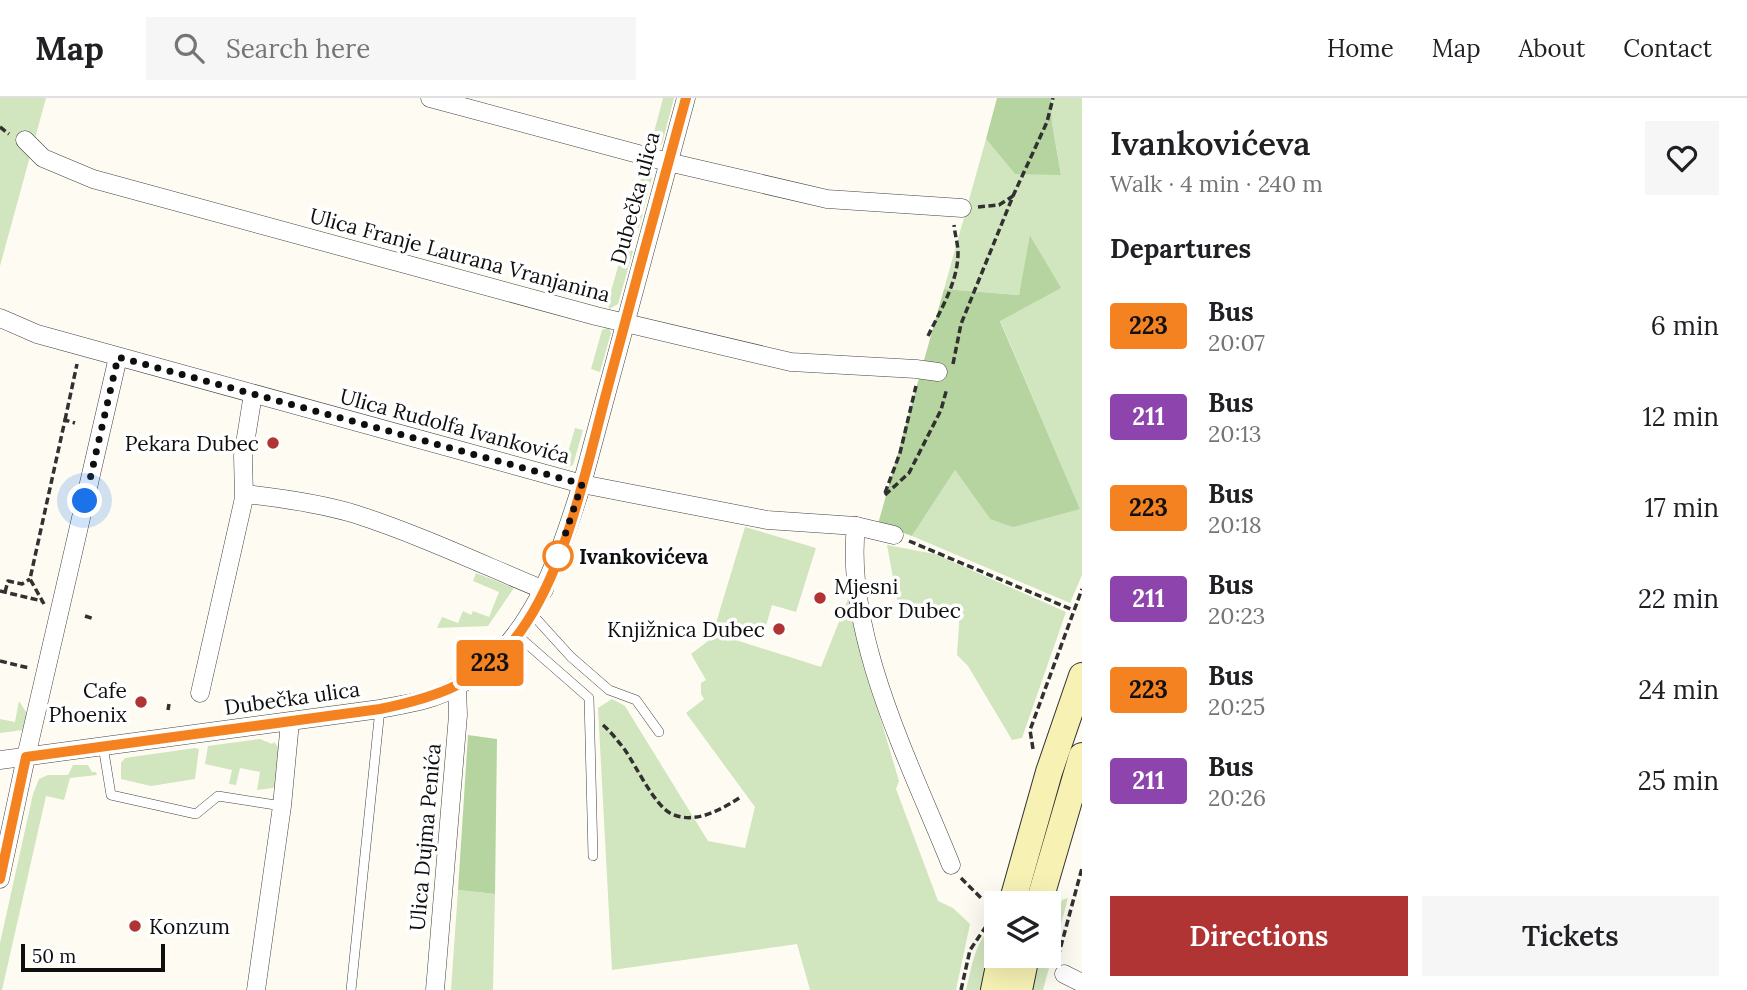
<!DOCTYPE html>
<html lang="en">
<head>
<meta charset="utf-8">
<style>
	:root { --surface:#fff; --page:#f6f6f6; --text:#202124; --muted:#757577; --line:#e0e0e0; --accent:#b13435 }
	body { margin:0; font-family:Lora,serif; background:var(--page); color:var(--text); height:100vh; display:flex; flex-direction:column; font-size:26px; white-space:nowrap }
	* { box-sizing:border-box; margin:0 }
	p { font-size:23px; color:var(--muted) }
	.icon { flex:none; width:38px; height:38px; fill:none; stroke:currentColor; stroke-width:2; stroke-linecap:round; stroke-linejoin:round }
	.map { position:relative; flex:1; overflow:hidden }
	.drawer { display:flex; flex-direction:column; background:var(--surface); width:665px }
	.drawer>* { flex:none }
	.badge { padding:0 14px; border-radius:5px; font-size:24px; line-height:46px }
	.fabs { position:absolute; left:984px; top:793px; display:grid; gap:14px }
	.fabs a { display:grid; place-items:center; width:77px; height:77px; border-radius:0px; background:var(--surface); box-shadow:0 7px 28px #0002; font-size:35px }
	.scale { position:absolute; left:21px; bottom:18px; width:144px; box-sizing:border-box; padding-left:7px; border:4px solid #0f0f0f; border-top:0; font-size:19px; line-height:24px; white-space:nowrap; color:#0f0f0f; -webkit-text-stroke:5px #fff; paint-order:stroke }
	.you { position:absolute; width:35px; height:35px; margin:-18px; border:5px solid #fff; border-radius:50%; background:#1a73e8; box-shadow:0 0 0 10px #1a73e833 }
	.map>.badge { position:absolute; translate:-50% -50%; box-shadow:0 0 0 4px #fff }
	h2 { padding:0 28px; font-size:26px; line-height:63px }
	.round { display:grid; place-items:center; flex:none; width:74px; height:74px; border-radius:0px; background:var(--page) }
	.summary { display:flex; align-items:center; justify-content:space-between; height:119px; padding:0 28px }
	h1 { font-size:33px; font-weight:600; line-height:52px }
	.primary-button { display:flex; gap:14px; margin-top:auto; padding:14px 28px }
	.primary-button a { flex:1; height:80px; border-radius:0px; background:var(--accent); color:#fff; font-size:28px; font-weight:600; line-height:80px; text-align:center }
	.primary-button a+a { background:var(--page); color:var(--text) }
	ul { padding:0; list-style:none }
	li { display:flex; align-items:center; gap:21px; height:91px; padding:0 28px }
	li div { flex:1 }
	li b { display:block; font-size:26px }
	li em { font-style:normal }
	li .badge { min-width:77px; font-weight:700; text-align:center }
	header { display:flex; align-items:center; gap:42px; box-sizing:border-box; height:98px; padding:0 35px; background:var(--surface); border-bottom:2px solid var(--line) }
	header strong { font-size:33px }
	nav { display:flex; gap:38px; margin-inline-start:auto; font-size:24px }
	.search { width:490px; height:63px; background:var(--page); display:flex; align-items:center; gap:18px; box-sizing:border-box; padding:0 24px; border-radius:0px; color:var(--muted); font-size:26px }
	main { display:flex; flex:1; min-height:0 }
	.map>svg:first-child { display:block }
</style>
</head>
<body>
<header>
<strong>Map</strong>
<div class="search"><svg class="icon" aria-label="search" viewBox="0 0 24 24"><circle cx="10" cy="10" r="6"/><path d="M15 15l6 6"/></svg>Search here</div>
<nav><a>Home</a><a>Map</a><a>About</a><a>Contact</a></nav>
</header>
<main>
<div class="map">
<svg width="1082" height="892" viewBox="0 0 1082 892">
	<rect width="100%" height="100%" fill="#fefcf2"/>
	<g fill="#d1e5be">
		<path d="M0,0H46L0,168Z"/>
		<path d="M663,0H674L662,46L656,50L652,42Z"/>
		<path d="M1051,0H1082V477L1070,505L912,438L955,372L990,421L1080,411L1000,222L1060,190L1031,138L1019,197L944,191L986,41L1015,76H1061L1052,25Z"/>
		<path d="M649,72L652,79L639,130L629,127L642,77Z"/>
		<path d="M623,151L633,153L618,206L609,211L608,204Z"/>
		<path d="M609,229L611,235L600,274L591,271L602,232Z"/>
		<path d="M575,330L583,332L573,367L566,370L564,368Z"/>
		<path d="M745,429L816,450L796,514L772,507L763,538L716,525Z"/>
		<path d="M887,447L935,456L1066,514L1022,640L1012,642L968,568L957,557L960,512L900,518Z"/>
		<path d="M476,475L514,490L488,528L437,530L442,519L458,525L463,513L471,517L473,513L489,519L499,494L473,483Z"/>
		<path d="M850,496L865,568L899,683L896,691L938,803L953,810L970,826L956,892H810L797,846L612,872L598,610L612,601L625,608L708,743L745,750L755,709L686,615L704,601L701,596V585L706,582L691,556L717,536L821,569Z"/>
		<path d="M19,603L28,617L23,632L0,635V621L15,624Z"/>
		<path d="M260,641L272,646L274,644L279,650L276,686L273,690L257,692L260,674L240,670L236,687L229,686L232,672L205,666L208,648Z"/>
		<path d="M195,650L199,651L195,681L151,688L121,681V665L125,660Z"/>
		<path d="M73,667H88L92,674H96L97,677L70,680L64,702L46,698L2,892H0V845L33,696L39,681L48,677H68Z"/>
		<path d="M458,792L495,796L493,892H451Z"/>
		<path d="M1068,800L1043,892H1031L1042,858H1048V838L1062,802Z"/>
		<path d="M995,825L982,892H966C972,868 975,842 995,825Z"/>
	</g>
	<g fill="#b5d49f">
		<path d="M997,0H1051L1052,25L1061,77L1015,76L986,41Z"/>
		<path d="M1030,137L1061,190L1000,223L1080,411L1013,429L990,421L955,372L912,438L878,426L944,191L1019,197Z"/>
		<path d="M468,637L497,641L495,796L458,792Z"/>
	</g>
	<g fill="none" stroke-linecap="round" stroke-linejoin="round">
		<defs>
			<g id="lane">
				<path d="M531,515L571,559L609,592L636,602L659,634"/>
				<path d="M517,537L589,600L593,758"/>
				<path d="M103,648L111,697L196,716L218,698L282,708"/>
				<path d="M351,892L380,611"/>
			</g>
			<g id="street">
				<path d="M430,0L668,64L827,101L962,110"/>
				<path d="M25,42L43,60L93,81L596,218L791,264L916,271L938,274"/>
				<path d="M0,220L37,236L582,386L767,422L856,428L894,437"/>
				<path d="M245,396C281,400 319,405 355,416C420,437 481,466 544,492"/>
				<path d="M856,428C844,538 911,667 951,767"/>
				<path d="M200,595L244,400L243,358L253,296"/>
				<path d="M0,662L380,611C406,606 435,602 458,588C532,545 557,464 582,386L686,0"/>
				<path d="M0,781L26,659L118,259"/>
				<path d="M1064,876L1082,885"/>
				<path d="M256,892L282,708L290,624"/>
				<path d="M435,892L458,617L457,589"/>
			</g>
			<g id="secondary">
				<path d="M1012,805L1049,674L1082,578"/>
				<path d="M1039,805L1082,658"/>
				<path d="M994,892L1001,858"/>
				<path d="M1019,892L1026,858"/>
			</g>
		</defs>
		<use href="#lane" stroke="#424242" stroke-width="10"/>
		<use href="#street" stroke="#424242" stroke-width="19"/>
		<use href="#secondary" stroke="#313131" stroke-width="28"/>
		<g stroke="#313131" stroke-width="3.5" stroke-dasharray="7 3.5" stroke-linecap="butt">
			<path d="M0,29L9,36"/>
			<path d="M978,109L999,107L1013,98"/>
			<path d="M928,238C940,213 958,184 958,155C958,146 955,137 954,127"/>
			<path d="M953,266L961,226L1013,98L1047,24L1053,0"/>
			<path d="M65,322L77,266"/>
			<path d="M885,395L900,355L916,288"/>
			<path d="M885,397L909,375L941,312L947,290"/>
			<path d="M909,443L1073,512"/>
			<path d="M0,493L42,503"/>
			<path d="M5,494L8,483L22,486L30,481"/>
			<path d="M44,506L30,481L65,322L75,325"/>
			<path d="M85,518L94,521"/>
			<path d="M0,563L29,570"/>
			<path d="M168,612L169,606"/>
			<path d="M603,627C611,634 618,643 625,652C636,668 654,706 670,715C694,728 723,711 742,698"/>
			<path d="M1033,651L1030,632L1082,491"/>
			<path d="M961,780L981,800"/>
			<path d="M1058,859L1082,770"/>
			<path d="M961,892L970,852L993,818"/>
		</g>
		<use href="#lane" stroke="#fff" stroke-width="9"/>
		<use href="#street" stroke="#fff" stroke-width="18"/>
		<use href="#secondary" stroke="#f7f2b4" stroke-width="26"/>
	</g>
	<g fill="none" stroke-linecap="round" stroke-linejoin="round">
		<defs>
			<path id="line" d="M0,781L26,659L380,611C439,599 482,584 520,534C566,471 586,371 606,296C632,197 659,99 686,0"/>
		</defs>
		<use href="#line" stroke="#fff" stroke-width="16"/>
		<use href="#line" stroke="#f58220" stroke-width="10"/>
		<path stroke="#0f0f0f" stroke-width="7" stroke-dasharray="0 12.6" d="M85,403L118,259L582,386L558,458"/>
	</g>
	<g fill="#b13435" stroke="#fff" stroke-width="2.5">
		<circle cx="273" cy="345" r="7"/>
		<circle cx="820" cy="500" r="7"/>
		<circle cx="779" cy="531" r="7"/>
		<circle cx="141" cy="604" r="7"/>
		<circle cx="135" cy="828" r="7"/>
	</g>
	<circle fill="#fff" stroke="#f58220" stroke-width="3.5" cx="558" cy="458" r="14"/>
	<g text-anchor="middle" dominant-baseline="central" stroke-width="7" stroke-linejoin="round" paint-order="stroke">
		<g font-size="21" fill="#0f0f0f" stroke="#fff">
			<text transform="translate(635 100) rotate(-75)">Dubečka ulica</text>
			<text transform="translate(460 157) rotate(15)">Ulica Franje Laurana Vranjanina</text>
			<text transform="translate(455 328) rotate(15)">Ulica Rudolfa Ivankovića</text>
			<text transform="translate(292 600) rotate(-8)">Dubečka ulica</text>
			<text transform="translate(425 739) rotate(-85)">Ulica Dujma Penića</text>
		</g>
		<g font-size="21" fill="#0f0f0f" stroke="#fff" text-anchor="end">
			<text x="259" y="345">Pekara Dubec</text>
			<text x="834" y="488" text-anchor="start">Mjesni<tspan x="834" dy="24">odbor Dubec</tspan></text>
			<text x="765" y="531">Knjižnica Dubec</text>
			<text x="127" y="592">Cafe<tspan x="127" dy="24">Phoenix</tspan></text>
			<text x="149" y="828" text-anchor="start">Konzum</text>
		</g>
		<g font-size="21" font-weight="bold" fill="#0f0f0f" stroke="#fff" text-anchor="start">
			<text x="579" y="458">Ivankovićeva</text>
		</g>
	</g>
</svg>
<div class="fabs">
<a><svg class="icon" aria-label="layers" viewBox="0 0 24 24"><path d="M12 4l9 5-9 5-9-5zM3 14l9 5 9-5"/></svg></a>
</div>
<div class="scale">50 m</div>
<div class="you" style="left:85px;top:403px"></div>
<b class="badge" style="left:490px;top:565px;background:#f58220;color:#111">223</b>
</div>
<section class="drawer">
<div class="summary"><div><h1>Ivankovićeva</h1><p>Walk · 4 min · 240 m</p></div><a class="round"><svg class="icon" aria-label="heart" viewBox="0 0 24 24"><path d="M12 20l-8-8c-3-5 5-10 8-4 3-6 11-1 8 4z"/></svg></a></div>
<h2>Departures</h2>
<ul>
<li><span class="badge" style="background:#f58220;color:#111">223</span><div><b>Bus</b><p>20:07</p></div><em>6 min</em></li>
<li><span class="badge" style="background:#8e44ad;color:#fff">211</span><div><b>Bus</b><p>20:13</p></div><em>12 min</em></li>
<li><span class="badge" style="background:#f58220;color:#111">223</span><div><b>Bus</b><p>20:18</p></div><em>17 min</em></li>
<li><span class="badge" style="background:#8e44ad;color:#fff">211</span><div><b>Bus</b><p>20:23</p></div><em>22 min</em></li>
<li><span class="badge" style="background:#f58220;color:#111">223</span><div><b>Bus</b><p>20:25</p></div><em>24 min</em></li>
<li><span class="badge" style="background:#8e44ad;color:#fff">211</span><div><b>Bus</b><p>20:26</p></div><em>25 min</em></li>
</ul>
<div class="primary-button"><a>Directions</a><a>Tickets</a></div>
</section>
</main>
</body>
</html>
